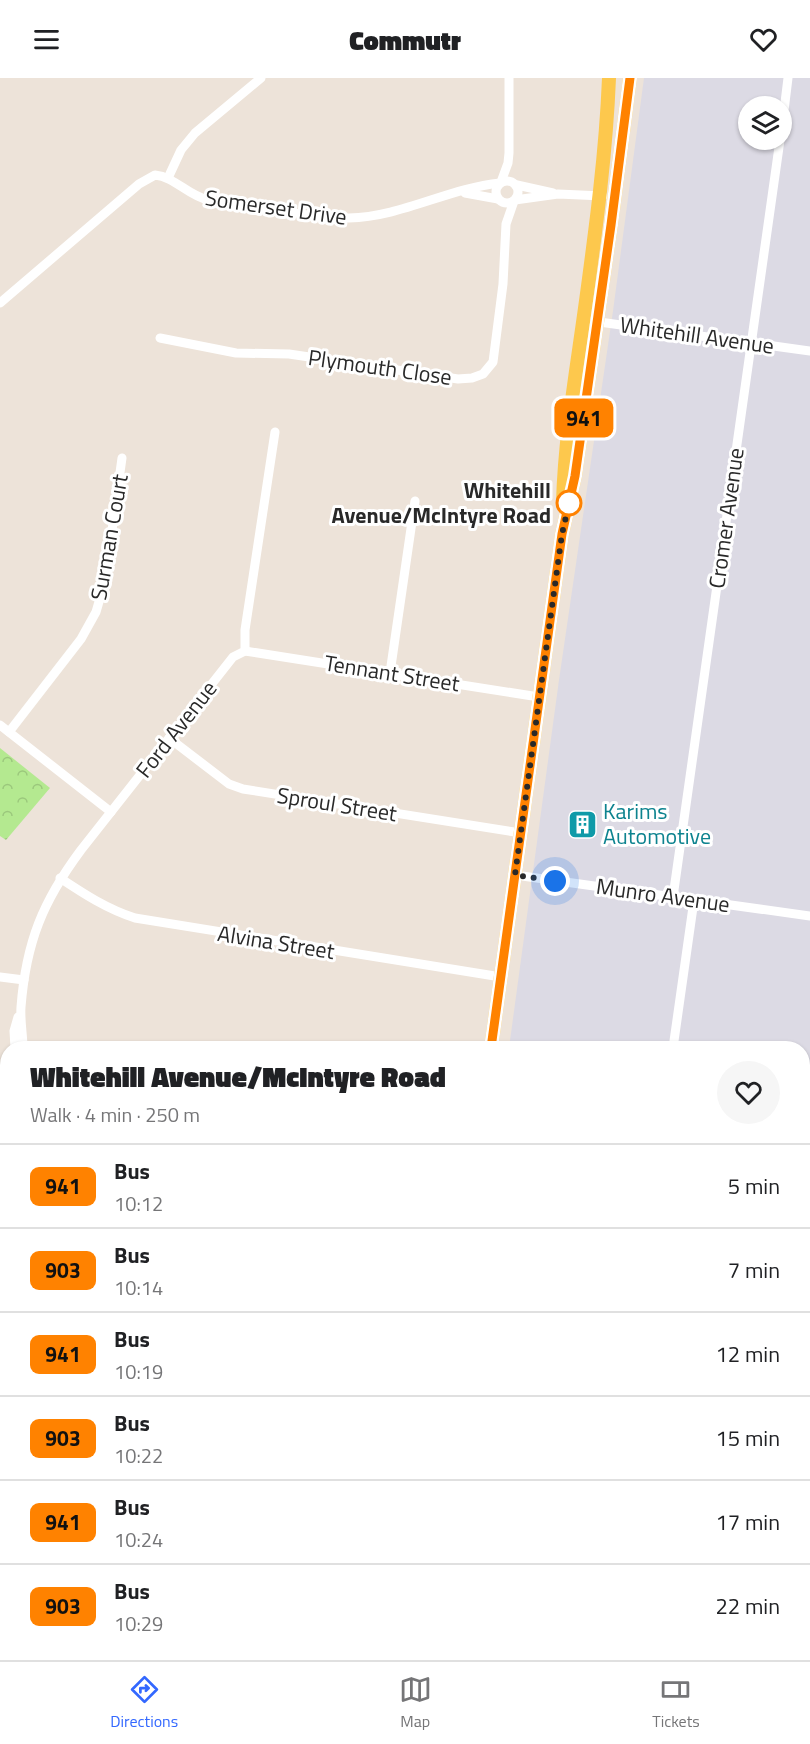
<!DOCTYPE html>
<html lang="en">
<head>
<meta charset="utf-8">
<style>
	:root { --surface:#fff; --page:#f6f6f6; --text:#202124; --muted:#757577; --line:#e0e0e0; --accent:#3368ff }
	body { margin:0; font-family:"Titillium Web",sans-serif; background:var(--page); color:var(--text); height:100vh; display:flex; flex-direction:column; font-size:22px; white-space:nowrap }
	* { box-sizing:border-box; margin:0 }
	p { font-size:20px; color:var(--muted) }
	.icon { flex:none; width:33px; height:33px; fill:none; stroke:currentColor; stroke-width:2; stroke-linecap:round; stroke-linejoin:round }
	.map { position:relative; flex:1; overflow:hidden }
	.drawer { position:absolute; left:0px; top:963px; width:810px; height:620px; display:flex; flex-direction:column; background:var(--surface); border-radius:24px 24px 0 0; box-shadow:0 2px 4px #0004 }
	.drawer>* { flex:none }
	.badge { padding:0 12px; border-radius:9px; font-size:21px; line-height:39px }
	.controls { position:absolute; left:738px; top:18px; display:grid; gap:12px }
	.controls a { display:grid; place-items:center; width:54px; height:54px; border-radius:50%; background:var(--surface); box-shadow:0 2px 4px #0004; font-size:30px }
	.you { position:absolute; width:30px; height:30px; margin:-15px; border:4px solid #fff; border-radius:50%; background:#1a73e8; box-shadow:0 0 0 9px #1a73e833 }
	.map>.badge { position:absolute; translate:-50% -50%; box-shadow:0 0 0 3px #fff }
	.round { display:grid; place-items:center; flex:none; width:63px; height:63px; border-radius:32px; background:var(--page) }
	.headline { display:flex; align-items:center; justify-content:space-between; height:102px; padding:0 30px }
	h1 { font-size:28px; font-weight:800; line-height:45px }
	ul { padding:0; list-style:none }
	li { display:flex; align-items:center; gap:18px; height:84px; padding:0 30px; border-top:2px solid var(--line) }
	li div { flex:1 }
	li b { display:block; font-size:22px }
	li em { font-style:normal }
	li .badge { min-width:66px; font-weight:700; text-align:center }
	header { display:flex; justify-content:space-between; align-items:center; height:78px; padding:0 30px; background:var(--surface); font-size:27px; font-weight:800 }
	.tab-bar { display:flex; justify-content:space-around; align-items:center; height:84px; border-top:2px solid var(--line); background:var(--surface); font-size:16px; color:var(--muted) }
	.tab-bar a { display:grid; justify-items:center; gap:3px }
	.tab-bar .current { color:var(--accent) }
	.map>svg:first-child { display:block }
</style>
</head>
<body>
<header><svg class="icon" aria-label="menu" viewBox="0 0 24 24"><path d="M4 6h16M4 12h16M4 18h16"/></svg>Commutr<svg class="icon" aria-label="heart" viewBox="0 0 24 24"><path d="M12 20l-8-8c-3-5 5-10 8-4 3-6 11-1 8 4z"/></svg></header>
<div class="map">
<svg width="810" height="1582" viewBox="0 0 810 1582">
	<defs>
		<pattern id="park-crowns" width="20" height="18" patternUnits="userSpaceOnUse" patternTransform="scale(1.5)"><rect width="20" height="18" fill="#b4e990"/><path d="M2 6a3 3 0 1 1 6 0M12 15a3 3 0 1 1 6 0" fill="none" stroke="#9bc87c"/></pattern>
	</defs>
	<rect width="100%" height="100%" fill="#ede3d9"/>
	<g fill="#dcdae4" fill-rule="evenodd">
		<path d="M644,0H810V1248L803,1258L802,970H509L559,602L613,233ZM748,28H782V62H748Z"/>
		<path d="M810,1352V1582H643L648,1575H802V1362Z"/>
		<path d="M426,1575H569L563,1582H425Z"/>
	</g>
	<path fill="url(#park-crowns)" d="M0,670L50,710L6,762L0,758Z"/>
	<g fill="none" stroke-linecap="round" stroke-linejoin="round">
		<g stroke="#fff" stroke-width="9">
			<path d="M782,49L788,0"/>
			<path d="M168,100L181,72L195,55L261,0"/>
			<circle cx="507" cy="114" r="11"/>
			<path d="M501,104L508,85L509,75V0"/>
			<path d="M517,107L553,115"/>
			<path d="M465,115L498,121"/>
			<path d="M515,122L558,116L603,118"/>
			<path d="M0,225L139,106L155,97C175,99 187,117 208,122C228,127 250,128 271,131C297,135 323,141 349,140C401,139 449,110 500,105"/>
			<path d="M592,243L810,273"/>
			<path d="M160,260L236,275L289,276L458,301L472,300L483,296L493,284L503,206L506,146L514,123"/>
			<path d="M245,573L539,619"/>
			<path d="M390,595L415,423"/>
			<path d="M0,647L111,734"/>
			<path d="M9,654L81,561L96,534L105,503L122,380"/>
			<path d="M169,660L229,706L243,711L521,755"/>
			<path d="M515,797L810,838"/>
			<path d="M60,800C84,816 107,831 135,840L501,899"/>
			<path d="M673,819L780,62"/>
			<path d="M0,899L24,902"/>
			<path d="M15,970L14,953L18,939"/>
			<path d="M23,970C23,957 20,943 21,929C26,864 43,823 81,772L233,579L245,573V552L275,354"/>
			<path d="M673,970L694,822"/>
			<path d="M0,1081L8,1026"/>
			<path d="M802,1241L810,1230"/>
			<path d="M0,1380L8,1381"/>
			<path d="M88,1582L89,1575"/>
			<path d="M245,1582L246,1575"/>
			<path d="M553,1582L558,1575"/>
			<path d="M771,1582L772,1575"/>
		</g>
		<g stroke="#fdc84d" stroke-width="14">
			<path d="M563,424C565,356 577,290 586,223C596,149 606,75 609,0"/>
			<path d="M491,970L562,456L575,398L611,147L630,0"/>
			<path d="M398,1582L401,1575"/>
			<path d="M411,1582L412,1575"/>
		</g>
		<g stroke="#9ba1b5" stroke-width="4">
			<path d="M802,1310L810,1300"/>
			<path d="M802,1334L810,1323"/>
			<path d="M603,1582L608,1575"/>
			<path d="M620,1582L625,1575"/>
		</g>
	</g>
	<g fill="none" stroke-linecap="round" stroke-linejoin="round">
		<defs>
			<path id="line" d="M491,970L562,456L575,398L611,147L630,0"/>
		</defs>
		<use href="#line" stroke="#fff" stroke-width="14"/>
		<use href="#line" stroke="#ff8200" stroke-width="9"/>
		<path stroke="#292929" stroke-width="6" stroke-dasharray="0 10.8" d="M555,803L515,797L562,456L571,417L569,425"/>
	</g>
	<defs>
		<symbol id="building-square" viewBox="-11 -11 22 22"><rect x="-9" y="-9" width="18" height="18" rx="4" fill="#0f9aa8" stroke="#fff"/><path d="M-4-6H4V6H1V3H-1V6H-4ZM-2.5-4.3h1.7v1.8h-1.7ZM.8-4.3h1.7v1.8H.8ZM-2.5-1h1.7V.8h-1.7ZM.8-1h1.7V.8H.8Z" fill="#fff"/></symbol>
	</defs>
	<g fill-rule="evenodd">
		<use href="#building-square" x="566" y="730" width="33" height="33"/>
	</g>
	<circle fill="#fff" stroke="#ff8200" stroke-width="3" cx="569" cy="425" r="12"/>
	<g text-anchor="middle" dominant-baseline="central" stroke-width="6" stroke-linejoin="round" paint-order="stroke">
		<g font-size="22" fill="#292929" stroke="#fff">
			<text transform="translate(276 129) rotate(8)">Somerset Drive</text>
			<text transform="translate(697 257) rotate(8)">Whitehill Avenue</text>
			<text transform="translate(380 289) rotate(8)">Plymouth Close</text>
			<text transform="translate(726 440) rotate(-82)">Cromer Avenue</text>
			<text transform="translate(109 459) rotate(-80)">Surman Court</text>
			<text transform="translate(392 595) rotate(9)">Tennant Street</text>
			<text transform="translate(176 651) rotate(-52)">Ford Avenue</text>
			<text transform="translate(337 726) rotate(9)">Sproul Street</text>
			<text transform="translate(663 817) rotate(8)">Munro Avenue</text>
			<text transform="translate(276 864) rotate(9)">Alvina Street</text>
		</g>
		<g font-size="22" font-weight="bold" fill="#292929" stroke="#fff" text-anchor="end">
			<text x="551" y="412">Whitehill<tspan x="551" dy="25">Avenue/McIntyre Road</tspan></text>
		</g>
		<g font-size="22" fill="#0d838f" stroke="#fff" text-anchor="start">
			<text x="603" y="733">Karims<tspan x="603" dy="25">Automotive</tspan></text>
		</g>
	</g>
</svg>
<div class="controls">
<a><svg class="icon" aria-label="layers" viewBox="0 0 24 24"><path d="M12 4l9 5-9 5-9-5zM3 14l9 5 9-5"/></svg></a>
</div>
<div class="you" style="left:555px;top:803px"></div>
<b class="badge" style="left:584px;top:340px;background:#ff8200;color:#111">941</b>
<section class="drawer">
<div class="headline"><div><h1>Whitehill Avenue/McIntyre Road</h1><p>Walk · 4 min · 250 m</p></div><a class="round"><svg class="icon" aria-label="heart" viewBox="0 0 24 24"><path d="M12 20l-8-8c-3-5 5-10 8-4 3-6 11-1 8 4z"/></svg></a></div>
<ul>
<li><span class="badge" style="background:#ff8200;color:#111">941</span><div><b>Bus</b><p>10:12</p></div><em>5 min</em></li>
<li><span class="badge" style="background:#ff8200;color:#111">903</span><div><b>Bus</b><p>10:14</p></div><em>7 min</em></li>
<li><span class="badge" style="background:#ff8200;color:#111">941</span><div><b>Bus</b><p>10:19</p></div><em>12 min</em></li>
<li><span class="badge" style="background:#ff8200;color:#111">903</span><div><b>Bus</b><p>10:22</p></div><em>15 min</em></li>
<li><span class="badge" style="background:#ff8200;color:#111">941</span><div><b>Bus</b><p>10:24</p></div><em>17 min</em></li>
<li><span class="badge" style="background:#ff8200;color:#111">903</span><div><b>Bus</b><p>10:29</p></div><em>22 min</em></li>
</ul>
</section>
</div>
<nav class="tab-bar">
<a class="current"><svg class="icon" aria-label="directions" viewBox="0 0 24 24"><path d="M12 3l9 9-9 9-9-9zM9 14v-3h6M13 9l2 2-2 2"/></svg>Directions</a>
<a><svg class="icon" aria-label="map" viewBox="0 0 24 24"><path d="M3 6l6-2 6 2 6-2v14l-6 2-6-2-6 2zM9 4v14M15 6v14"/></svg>Map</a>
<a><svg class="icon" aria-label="tickets" viewBox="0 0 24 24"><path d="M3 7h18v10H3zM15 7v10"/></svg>Tickets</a>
</nav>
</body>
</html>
